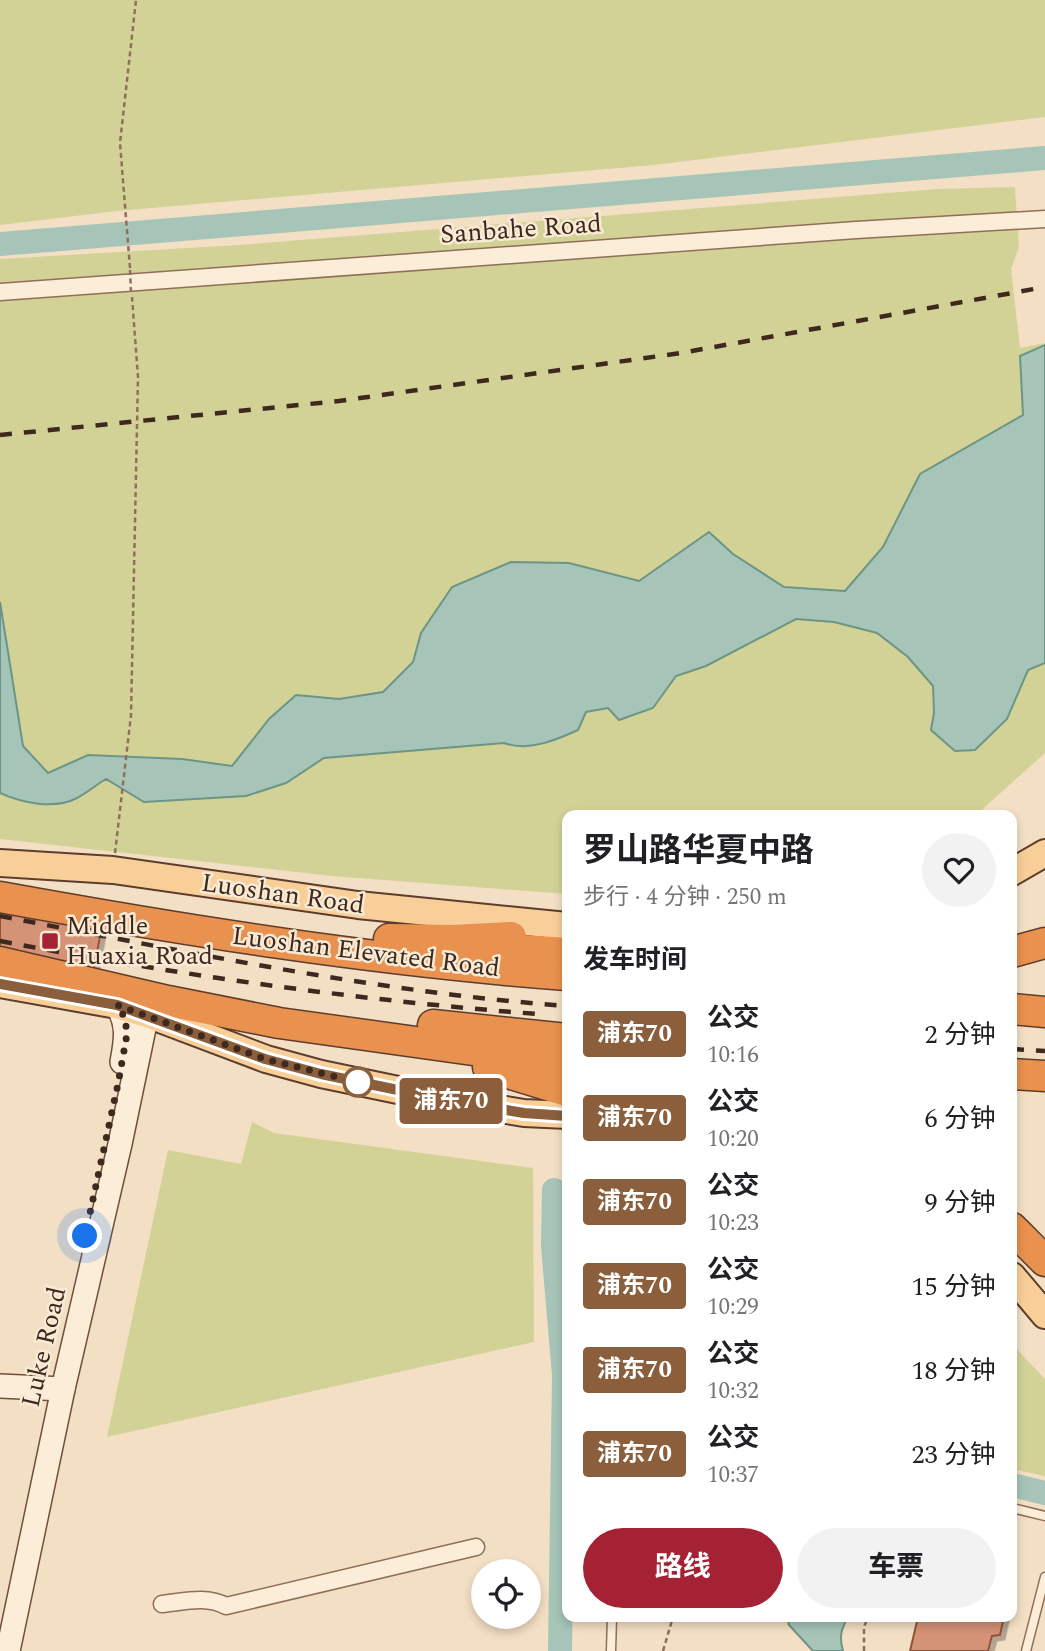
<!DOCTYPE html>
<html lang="zh">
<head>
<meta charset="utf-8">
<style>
	:root { --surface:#fff; --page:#f2f2f2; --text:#202124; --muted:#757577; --accent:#a52234 }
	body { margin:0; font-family:Spectral,"Noto Sans SC",serif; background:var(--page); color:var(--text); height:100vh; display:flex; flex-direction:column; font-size:26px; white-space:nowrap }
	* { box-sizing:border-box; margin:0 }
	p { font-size:23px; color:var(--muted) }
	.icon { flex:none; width:38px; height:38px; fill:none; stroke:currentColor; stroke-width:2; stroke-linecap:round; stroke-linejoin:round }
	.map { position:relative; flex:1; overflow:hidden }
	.details { position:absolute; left:562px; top:810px; width:455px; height:812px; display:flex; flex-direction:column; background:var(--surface); border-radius:14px; box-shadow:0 4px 10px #0003 }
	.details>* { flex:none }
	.badge { padding:0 14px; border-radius:5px; font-size:24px; line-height:46px }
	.controls { position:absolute; left:471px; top:1559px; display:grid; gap:14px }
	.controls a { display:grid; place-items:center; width:70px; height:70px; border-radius:50%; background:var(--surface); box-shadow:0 4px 10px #0003; font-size:35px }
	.you { position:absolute; width:35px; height:35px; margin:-18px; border:5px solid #fff; border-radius:50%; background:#1a73e8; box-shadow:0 0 0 10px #1a73e833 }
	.map>.badge { position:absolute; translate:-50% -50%; box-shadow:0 0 0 4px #fff }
	h2 { padding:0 21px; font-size:26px; line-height:63px }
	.round { display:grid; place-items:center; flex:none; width:74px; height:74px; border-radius:37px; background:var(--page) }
	.overview { display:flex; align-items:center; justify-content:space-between; height:119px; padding:0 21px }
	h1 { font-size:33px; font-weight:700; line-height:52px }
	.action { display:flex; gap:14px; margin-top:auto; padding:14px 21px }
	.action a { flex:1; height:80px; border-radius:42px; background:var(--accent); color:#fff; font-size:28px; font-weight:700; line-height:80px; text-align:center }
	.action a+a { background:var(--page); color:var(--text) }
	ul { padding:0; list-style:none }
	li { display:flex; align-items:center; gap:21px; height:84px; padding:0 21px }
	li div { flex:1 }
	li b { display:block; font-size:26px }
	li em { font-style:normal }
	li .badge { min-width:77px; font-weight:700; text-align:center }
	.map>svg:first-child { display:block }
</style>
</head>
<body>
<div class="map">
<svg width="1045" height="1651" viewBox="0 0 1045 1651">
	<defs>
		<filter id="shadow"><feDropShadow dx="4.5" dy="4.5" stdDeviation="0" flood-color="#0004"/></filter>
	</defs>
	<rect width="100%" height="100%" fill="#f3dfc4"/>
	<g fill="#d2d297">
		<path d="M0,0H1045V117L654,165L117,211L0,225Z"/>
		<path d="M1015,187L1019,247L1011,269L1020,348L1045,343V753L976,815L567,816V894L332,876L0,839V259L239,245L938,189Z"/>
		<path d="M252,1122L274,1133L533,1168L534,1342L107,1437L168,1150L241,1164Z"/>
		<path d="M1012,1344L1045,1379V1476L1012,1469Z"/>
	</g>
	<g fill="#a6c5b8" stroke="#6c9585" stroke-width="2">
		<path d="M1045,345V663L1028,670L1007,719L975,750L955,751L931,730L934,713L933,686L908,657L877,633L834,622L796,619L706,666L676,676L653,708L619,720L608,708L586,712L578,730C556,740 528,752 504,743L324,758L286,783L246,796L144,802L106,779C96,785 87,793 77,798C54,810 22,803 0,793V602L23,746L48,773L88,755L182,759L232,766L269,719L296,695L339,699L383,692L413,662L421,633L452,587L511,562L569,563L639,581L709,532L733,554L784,587L845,591L883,547L920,474L1023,415L1020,356Z"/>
		<path d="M787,1617H848C841,1629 839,1637 843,1651H813L789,1625Z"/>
	</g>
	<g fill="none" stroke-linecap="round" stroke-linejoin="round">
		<g stroke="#a6c5b8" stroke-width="24">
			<path d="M0,244L1045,158"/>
			<path d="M554,1190L553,1246L564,1375L560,1651"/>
			<path d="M1012,1485L1045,1493"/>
		</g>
	</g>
	<g fill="#d49276" stroke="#91533b" stroke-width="2" filter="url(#shadow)">
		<path d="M0,908L102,927L93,972L0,955Z"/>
		<path d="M918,1617H1004L1000,1635L992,1636L988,1651H910Z"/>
	</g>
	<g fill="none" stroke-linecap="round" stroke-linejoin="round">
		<defs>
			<g id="lane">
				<path d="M1012,1508L1045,1516"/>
				<path d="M611,1651L612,1617"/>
				<path d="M1026,1651L1045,1577"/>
			</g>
			<g id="street">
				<path d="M0,292L856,230L1045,219"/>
				<path d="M162,1604C183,1602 206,1595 226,1606L476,1547"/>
			</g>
			<g id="secondary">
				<path d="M117,1005C129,1025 126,1040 122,1062"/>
				<path d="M0,1386L63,1389"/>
				<path d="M8,1651L63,1389L120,1144L147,1014"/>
			</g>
			<g id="primary">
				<path d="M0,863L113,870L358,905L567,926"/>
				<path d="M1012,872L1045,853"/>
				<path d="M0,984L117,1005L147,1014L266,1059L321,1074L446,1100L524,1113L567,1115"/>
				<path d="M1012,1276L1045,1315"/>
			</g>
			<g id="highway">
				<path d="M0,897C187,931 377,961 567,975"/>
				<path d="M389,939L452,940L511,937"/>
				<path d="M491,948L567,953"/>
				<path d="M1012,952L1045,943"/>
				<path d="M0,962L168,1001L279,1023L530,1058L567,1062"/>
				<path d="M1012,1009L1045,1012"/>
				<path d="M433,1025L567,1039"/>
				<path d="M488,1067L567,1091"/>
				<path d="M1012,1074L1045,1076"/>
				<path d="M1012,1228L1045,1261"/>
			</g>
		</defs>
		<use href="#lane" stroke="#906f58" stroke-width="11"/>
		<use href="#street" stroke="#906f58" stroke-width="19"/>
		<use href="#secondary" stroke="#71503b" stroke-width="26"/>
		<use href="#primary" stroke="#5d3d2d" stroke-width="30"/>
		<use href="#highway" stroke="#5d3d2d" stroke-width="33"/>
		<g stroke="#906f58" stroke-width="2.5" stroke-dasharray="5 3.5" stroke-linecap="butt">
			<path d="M130,268L120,143L136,0"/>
			<path d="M115,853L131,715L138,377L132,297"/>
			<path d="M663,1651L673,1617"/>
			<path d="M864,1651V1627L868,1617"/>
		</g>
		<use href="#lane" stroke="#fcedd9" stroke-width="8"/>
		<use href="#street" stroke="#fcedd9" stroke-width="16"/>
		<use href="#secondary" stroke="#fcedd9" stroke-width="23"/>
		<use href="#primary" stroke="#f9cf99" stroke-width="26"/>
		<use href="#highway" stroke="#e9914e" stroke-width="30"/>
		<g stroke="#3e291e" stroke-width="4.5" stroke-dasharray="12 12" stroke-linecap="butt">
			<path d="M0,435L339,401L681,353L1045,287"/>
			<path d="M0,916C188,952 376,992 567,1006"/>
			<path d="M0,941C178,975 356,1000 537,1014"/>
			<path d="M1012,1049L1045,1051"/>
		</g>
		<path stroke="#906f58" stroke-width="2.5" stroke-dasharray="5 3.5" stroke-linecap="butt" d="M130,270L131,292"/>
	</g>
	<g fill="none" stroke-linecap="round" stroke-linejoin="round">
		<defs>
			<path id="line" d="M0,984L117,1005L265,1059L321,1074L446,1100L524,1113L567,1116"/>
		</defs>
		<use href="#line" stroke="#fff" stroke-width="16"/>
		<use href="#line" stroke="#8b5e3c" stroke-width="10"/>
		<path stroke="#3e291e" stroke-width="7" stroke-dasharray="0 12.6" d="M85,1236L118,1084L127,1034L125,1018L117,1005L265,1059L361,1083L358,1082"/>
	</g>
	<rect fill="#a52234" stroke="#f9ead5" stroke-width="2.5" x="41" y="932" width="18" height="18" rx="3.5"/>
	<circle fill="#fff" stroke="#8b5e3c" stroke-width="3.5" cx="358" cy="1082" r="14"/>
	<g text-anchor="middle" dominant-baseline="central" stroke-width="5" stroke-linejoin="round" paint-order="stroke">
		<g font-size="26" fill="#3e291e" stroke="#f9ead5">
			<text transform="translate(521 229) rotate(-4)">Sanbahe Road</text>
			<text transform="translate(283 894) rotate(8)">Luoshan Road</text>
			<text transform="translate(366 952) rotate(7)">Luoshan Elevated Road</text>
			<text transform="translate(44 1347) rotate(-77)">Luke Road</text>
		</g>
		<g font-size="26" fill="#3e291e" stroke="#f9ead5" text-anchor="start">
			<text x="66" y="926">Middle<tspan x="66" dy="30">Huaxia Road</tspan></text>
		</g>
	</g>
</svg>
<div class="controls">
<a><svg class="icon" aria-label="locate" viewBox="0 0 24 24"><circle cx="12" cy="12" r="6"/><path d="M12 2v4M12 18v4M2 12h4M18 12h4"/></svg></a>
</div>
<div class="you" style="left:85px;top:1236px"></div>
<b class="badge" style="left:451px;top:1101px;background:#8b5e3c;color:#fff">浦东70</b>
<section class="details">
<div class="overview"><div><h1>罗山路华夏中路</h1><p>步行 · 4 分钟 · 250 m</p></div><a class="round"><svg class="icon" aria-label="heart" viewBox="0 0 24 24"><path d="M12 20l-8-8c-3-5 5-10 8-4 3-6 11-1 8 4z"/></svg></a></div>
<h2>发车时间</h2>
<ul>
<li><span class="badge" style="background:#8b5e3c;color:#fff">浦东70</span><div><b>公交</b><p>10:16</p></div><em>2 分钟</em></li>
<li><span class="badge" style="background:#8b5e3c;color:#fff">浦东70</span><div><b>公交</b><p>10:20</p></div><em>6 分钟</em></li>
<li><span class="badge" style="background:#8b5e3c;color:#fff">浦东70</span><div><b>公交</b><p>10:23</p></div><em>9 分钟</em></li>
<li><span class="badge" style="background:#8b5e3c;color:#fff">浦东70</span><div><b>公交</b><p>10:29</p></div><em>15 分钟</em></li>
<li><span class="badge" style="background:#8b5e3c;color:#fff">浦东70</span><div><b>公交</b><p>10:32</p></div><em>18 分钟</em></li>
<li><span class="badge" style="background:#8b5e3c;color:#fff">浦东70</span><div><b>公交</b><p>10:37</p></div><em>23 分钟</em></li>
</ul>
<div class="action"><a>路线</a><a>车票</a></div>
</section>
</div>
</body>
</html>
